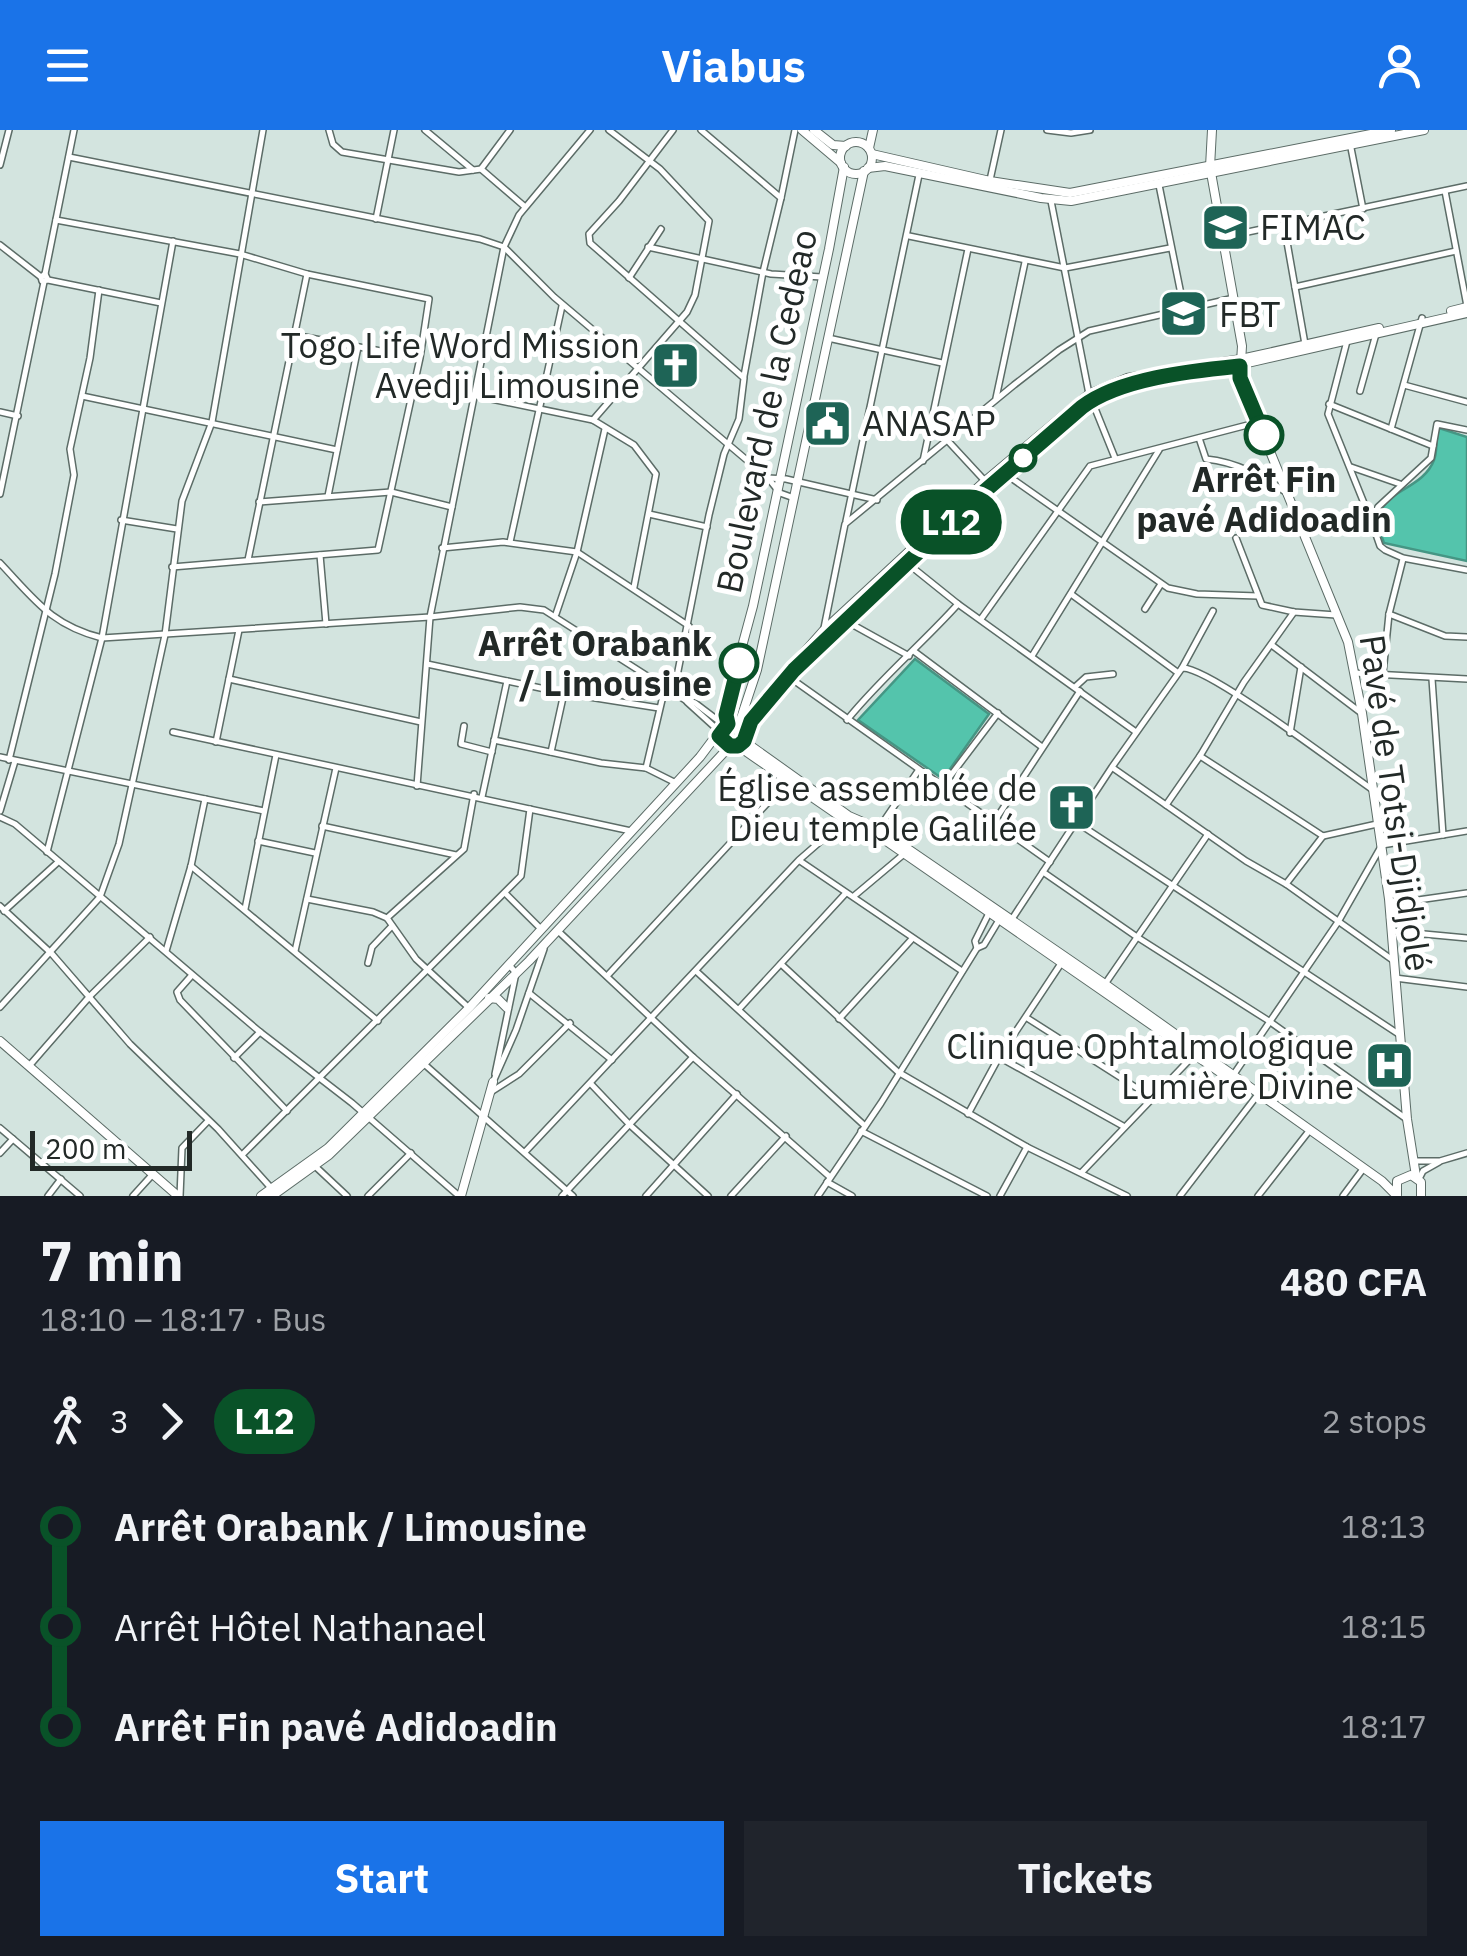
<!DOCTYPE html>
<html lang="en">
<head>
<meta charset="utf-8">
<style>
	:root { --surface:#171b24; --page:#20242c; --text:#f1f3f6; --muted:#9ea1a6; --accent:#1a73e8 }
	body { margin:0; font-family:"IBM Plex Sans",sans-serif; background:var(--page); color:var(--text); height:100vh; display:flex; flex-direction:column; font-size:38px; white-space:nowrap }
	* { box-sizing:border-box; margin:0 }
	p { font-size:32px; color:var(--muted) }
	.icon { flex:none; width:55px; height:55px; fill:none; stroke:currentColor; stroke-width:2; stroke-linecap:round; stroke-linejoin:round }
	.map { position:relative; height:1066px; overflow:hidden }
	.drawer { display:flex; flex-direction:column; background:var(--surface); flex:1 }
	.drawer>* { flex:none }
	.badge { padding:0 20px; border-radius:32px; font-size:35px; line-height:65px }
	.scale { position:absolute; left:30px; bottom:25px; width:162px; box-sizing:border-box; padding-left:10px; border:5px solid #222927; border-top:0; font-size:28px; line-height:35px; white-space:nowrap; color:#222927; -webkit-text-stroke:8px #fff; paint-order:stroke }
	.map>.badge { position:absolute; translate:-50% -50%; box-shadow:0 0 0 5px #fff }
	.legs { display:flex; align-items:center; gap:15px; height:110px; padding:0 40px; font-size:32px }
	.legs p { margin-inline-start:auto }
	.overview { display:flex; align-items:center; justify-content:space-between; height:170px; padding:0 40px }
	h1 { font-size:55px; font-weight:800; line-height:75px }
	.action { display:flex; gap:20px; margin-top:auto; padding:20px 40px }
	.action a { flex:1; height:115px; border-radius:0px; background:var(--accent); color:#fff; font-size:40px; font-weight:800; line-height:115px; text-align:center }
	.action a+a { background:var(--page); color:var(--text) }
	ul { padding:0 40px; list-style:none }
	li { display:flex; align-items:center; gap:35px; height:100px; font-size:38px }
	li i { display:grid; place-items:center; width:15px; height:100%; margin:0 12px; background:currentColor }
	li i::after { content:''; width:25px; height:25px; margin:-12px; border:8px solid; border-radius:50%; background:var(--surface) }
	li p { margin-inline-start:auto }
	li:first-child i { background:linear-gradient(#0000 50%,currentColor 0) }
	li:last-child i { background:linear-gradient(currentColor 50%,#0000 0) }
	header { display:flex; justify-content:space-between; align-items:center; height:130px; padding:0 40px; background:var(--accent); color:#fff; font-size:45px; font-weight:800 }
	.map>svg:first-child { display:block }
</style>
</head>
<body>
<header><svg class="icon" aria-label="menu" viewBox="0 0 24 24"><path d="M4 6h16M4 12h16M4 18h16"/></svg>Viabus<svg class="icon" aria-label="person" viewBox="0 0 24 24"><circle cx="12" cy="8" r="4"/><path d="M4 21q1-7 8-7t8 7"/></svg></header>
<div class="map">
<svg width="1467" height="1066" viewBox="0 0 1467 1066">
	<rect width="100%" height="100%" fill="#d3e4df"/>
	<g fill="#54c4ac" stroke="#459684" stroke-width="2.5">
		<path d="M1439,298L1467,307V431L1384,413C1362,358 1420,367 1434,330C1438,320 1435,308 1439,298Z"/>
		<path d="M915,529L989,584L943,649L858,590Z"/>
	</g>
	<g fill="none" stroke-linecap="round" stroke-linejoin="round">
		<defs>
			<g id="street">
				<path d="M329,0L333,14L342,22L459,42L481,39L510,0"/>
				<path d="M425,0L473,40"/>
				<path d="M701,0L781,68L763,142L744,246"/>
				<path d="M1047,0L1071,3L1090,0"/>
				<path d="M1350,13L1363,79"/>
				<path d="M69,27L480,109L504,117L554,167L768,348L780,363L794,368"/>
				<path d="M0,35L9,0"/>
				<path d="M481,39L524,76"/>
				<path d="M990,50L1001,0"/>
				<path d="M1159,55L1184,179"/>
				<path d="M1445,61L1467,176"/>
				<path d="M781,68L795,0"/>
				<path d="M1051,71L1089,264"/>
				<path d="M376,89L394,0"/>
				<path d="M56,90L240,124L307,144L429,169L420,228L378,420L172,437"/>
				<path d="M1284,95L1305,214"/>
				<path d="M909,106L1065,138L1170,118"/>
				<path d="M1224,107L1467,56"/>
				<path d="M0,115L41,147"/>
				<path d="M648,117L771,144L822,147"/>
				<path d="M45,144L74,0"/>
				<path d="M629,148L661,99"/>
				<path d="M48,150L42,151L41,147L45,144L48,150L161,173"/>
				<path d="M1295,157L1456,121"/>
				<path d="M294,205L419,228"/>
				<path d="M828,208L942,233"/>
				<path d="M414,253L593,290L634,315L656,344L634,457"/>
				<path d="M1404,255L1467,272"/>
				<path d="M1360,261L1376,204"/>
				<path d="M82,266L337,320"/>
				<path d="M996,268L1025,132"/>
				<path d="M1092,271L1115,328"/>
				<path d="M1329,274L1433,316"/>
				<path d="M0,282L18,286"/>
				<path d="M593,290L687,182L695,165L709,91L660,39L609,0"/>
				<path d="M1391,299L1422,188"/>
				<path d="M1467,300L1437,294L1431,328L1378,377L1372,393L1380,416L1385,420L1403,428L1467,440"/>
				<path d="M1199,308L1206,329C1237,332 1261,346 1287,363"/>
				<path d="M948,311L985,351"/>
				<path d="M923,331L968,119"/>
				<path d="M1351,337L1400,354"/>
				<path d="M1004,343L1168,458L1197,464L1258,466"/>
				<path d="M768,348L786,349L877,370"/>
				<path d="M0,364L44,152"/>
				<path d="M328,366L358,217"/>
				<path d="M259,372L391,362L452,377"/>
				<path d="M649,384L707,397"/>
				<path d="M121,390L177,399"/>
				<path d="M846,391L919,45"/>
				<path d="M1302,395L1372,393L1328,284L1347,211"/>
				<path d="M1236,408L1262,475L1294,482L1336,485"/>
				<path d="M510,412L562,176"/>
				<path d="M442,418L503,412L577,422L689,496"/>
				<path d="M320,425L326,494"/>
				<path d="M248,430L307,144"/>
				<path d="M0,433C35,470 51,495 102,508L430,487L520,477L544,480L685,570L695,573L724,595"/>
				<path d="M907,433L958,474L1136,602"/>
				<path d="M1071,464L1177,542"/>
				<path d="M1145,479L1161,454"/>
				<path d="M556,484L577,422L605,299"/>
				<path d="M1389,484L1445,506L1467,507"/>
				<path d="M981,489L1090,336L1259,292"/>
				<path d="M846,491L909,526"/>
				<path d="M824,498L845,394L1014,255L1059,220L1089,201L1234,168"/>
				<path d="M1273,516L1360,582"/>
				<path d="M915,522L1042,617"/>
				<path d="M1032,526L1159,320"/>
				<path d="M427,534L564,563L659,578"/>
				<path d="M1182,538L1213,481"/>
				<path d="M1354,543L1467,549"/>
				<path d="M1383,543L1389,484L1403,429"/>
				<path d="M789,547L1050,732"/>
				<path d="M229,549L421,592"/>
				<path d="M1432,549L1443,705"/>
				<path d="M1075,557L1086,547L1113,544"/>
				<path d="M687,572L719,601"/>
				<path d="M847,590C881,548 922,514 958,474"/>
				<path d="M464,596L461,614L492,622"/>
				<path d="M173,602L631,701"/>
				<path d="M1290,603L1301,537"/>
				<path d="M494,610L601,633L646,638L674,652"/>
				<path d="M216,612L239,500"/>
				<path d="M551,622L564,563"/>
				<path d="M1200,626L1323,706L1377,694"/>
				<path d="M0,627L264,681"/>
				<path d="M9,630L55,444L69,371L74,345L70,319L90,228L99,160"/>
				<path d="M646,638L662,570L676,551L709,385L724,324L739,289L744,248L590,113L589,104L619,71L673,0"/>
				<path d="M1113,638L1246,731L1286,754L1394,831"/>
				<path d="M417,656L430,487L504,117L519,85L590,0"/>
				<path d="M942,657L998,583"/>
				<path d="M482,667L507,551"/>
				<path d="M1166,675L1200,626L1244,552L1294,482"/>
				<path d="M0,681L15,631"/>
				<path d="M0,687L15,694L260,902L352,973L459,1066"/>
				<path d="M994,692L1080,561"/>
				<path d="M1076,692L1400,905"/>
				<path d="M322,696L456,725"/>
				<path d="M877,701L918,641"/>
				<path d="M258,711L315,723"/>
				<path d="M47,722L102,508L173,111"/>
				<path d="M800,731L962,841"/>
				<path d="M191,736L378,891"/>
				<path d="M1043,742L1137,807L1269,891L1405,988"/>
				<path d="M1286,754L1323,706"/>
				<path d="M506,764L540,798"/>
				<path d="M854,766L904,724"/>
				<path d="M307,769L373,782L387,788L416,829L469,878"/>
				<path d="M1390,774L1467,763"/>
				<path d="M0,776L52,824L130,914L218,999L272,1059"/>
				<path d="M245,779L276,625"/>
				<path d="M4,781L57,733"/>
				<path d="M387,788L464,719L474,664"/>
				<path d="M1012,789L1112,637L1182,538C1208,536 1342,639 1373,660"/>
				<path d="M558,801L693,927L830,1047"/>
				<path d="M1392,801L1467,808"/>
				<path d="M977,818L975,811L989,783"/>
				<path d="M166,821L191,736L205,669"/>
				<path d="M295,821L336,638"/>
				<path d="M368,833L372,817L392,796"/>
				<path d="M781,834L898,942L1027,1017L1127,1066"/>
				<path d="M696,841L865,996"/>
				<path d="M192,845L177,862L180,870L287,981"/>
				<path d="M607,846L787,652"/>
				<path d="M1395,848L1467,857"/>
				<path d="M1105,854L1208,704"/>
				<path d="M529,863L612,930"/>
				<path d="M0,877L100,767L119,714L165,505L182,371L212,292L263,0"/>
				<path d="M739,879L845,764"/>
				<path d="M1027,888L1151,967"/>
				<path d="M839,889L911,810"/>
				<path d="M999,927L1123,996"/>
				<path d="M234,928L260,902"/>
				<path d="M423,933L573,1066"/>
				<path d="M29,936L90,866L150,807"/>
				<path d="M495,944L516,843L510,836"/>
				<path d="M1234,944L1338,792L1382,715L1467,701"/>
				<path d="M493,952L516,900L544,819"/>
				<path d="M591,954L630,995L708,1066"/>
				<path d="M491,962L519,944L570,893"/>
				<path d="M968,984L999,927L1062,832"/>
				<path d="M0,998L80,1066"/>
				<path d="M861,1001L987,1066"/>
				<path d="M525,1022L799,730L845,690"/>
				<path d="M0,1023L13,1009"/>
				<path d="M242,1025L521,746L530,679"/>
				<path d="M1415,1031H1440L1467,1023"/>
				<path d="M316,1037L347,1066"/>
				<path d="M1082,1042L1194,925"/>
				<path d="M1419,1049L1423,1041L1439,1032"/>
				<path d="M827,1052L852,1066"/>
				<path d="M48,1066L61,1049"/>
				<path d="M133,1066L153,1044"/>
				<path d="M180,1066L182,1018L208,991"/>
				<path d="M368,1066L411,1023"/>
				<path d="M562,1066L693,927"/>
				<path d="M646,1066L737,964"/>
				<path d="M731,1066L786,1006"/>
				<path d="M818,1066L881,973L977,818L984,815L999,790"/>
				<path d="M1000,1066L1027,1017"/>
				<path d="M1180,1066L1256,967"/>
				<path d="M1258,1066L1309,1001"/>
				<path d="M1343,1066L1363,1039"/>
			</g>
			<g id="secondary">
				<path d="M802,0L841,33"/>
				<path d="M814,0L833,15L846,16"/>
				<path d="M1212,0L1210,37L1242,216L1240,248L1348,512L1362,583L1389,769L1407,989L1416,1046"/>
				<circle cx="856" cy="28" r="16"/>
				<path d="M869,18L873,0"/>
				<path d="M872,24L990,51L1070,63L1391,0"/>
				<path d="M868,38L885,36L1041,68L1071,71L1424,0"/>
				<path d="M1451,181L1467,177"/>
				<path d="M741,588L757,540L864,41"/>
				<path d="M728,594L726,585L731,557L753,476L829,119L844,37"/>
				<path d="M740,595L823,501L985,351L1089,264L1127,248L1241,229L1379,198"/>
				<path d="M719,606L724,613L738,616L845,690L876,704L1244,959"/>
				<path d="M744,611L849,686L879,699L1105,854L1382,1051L1397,1066"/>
				<path d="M738,616L744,611L751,591L794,540L964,379L1091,270L1125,256L1239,235L1467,183"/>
				<path d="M489,868L498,869L507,878"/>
				<path d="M0,911L178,1066"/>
				<path d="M261,1066L328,1018L469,878L700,627L724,595L736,594L743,597"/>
				<path d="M272,1066L329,1025L529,831L730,616"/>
				<path d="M461,1066L493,952"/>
				<path d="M1397,1066V1051L1411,1045L1421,1052V1066"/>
			</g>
		</defs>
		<use href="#street" stroke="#5c6c67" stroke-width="8"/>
		<use href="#secondary" stroke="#5c6c67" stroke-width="10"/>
		<use href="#street" stroke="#fff" stroke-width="5"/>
		<use href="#secondary" stroke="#fff" stroke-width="8"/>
	</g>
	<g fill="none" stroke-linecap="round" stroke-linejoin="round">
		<defs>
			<path id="line-1" d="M739,533L726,585L728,594L719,606L730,616H738L744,611L751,591L794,540L964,379L1082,277C1120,248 1192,241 1240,236V248L1264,305"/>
		</defs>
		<use href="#line-1" stroke="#fff" stroke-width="22"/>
		<use href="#line-1" stroke="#095228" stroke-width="15"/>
	</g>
	<defs>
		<symbol id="university-square" viewBox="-11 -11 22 22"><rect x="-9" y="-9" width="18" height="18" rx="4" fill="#1e6456" stroke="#fff"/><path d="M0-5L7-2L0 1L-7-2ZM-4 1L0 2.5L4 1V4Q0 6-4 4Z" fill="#fff"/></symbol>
		<symbol id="church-square" viewBox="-11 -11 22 22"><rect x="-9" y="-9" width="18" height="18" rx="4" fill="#1e6456" stroke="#fff"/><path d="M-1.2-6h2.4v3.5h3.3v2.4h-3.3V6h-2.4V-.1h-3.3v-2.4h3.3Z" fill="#fff"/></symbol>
		<symbol id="civic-square" viewBox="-11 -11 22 22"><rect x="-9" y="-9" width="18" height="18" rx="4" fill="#1e6456" stroke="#fff"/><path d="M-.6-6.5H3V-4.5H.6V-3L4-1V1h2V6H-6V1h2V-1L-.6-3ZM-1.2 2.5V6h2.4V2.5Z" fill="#fff"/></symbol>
		<symbol id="hospital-square" viewBox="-11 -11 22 22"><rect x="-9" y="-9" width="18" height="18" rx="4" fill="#1e6456" stroke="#fff"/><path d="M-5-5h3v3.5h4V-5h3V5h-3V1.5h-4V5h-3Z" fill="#fff"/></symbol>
	</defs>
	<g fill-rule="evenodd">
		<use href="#university-square" x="1198" y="70" width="55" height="55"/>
		<use href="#university-square" x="1156" y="156" width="55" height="55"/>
		<use href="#church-square" x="648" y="208" width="55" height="55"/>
		<use href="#civic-square" x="800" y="266" width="55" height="55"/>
		<use href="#church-square" x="1044" y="650" width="55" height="55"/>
		<use href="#hospital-square" x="1362" y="908" width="55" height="55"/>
	</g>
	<g fill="#fff" stroke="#095228" stroke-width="5">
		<circle cx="1264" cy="305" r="18"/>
		<circle cx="1023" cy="328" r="12"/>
		<circle cx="739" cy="533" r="18"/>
	</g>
	<g text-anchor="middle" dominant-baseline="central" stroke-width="10" stroke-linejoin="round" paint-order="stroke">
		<g font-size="35" fill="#222927" stroke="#fff" text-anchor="start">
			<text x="1260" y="97">FIMAC</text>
			<text x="1219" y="184">FBT</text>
			<text x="640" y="215" text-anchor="end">Togo Life Word Mission<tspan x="640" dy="40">Avedji Limousine</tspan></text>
			<text x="862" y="293">ANASAP</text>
			<text x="1037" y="658" text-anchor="end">Église assemblée de<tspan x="1037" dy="40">Dieu temple Galilée</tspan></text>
			<text x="1354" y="916" text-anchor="end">Clinique Ophtalmologique<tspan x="1354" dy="40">Lumière Divine</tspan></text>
		</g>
		<g font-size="35" fill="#222927" stroke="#fff">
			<text transform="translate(766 281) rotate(-78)">Boulevard de la Cedeao</text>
			<text transform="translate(1396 673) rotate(82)">Pavé de Totsi-Djidjolé</text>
		</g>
		<g font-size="35" font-weight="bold" fill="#222927" stroke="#fff">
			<text x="1264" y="349">Arrêt Fin<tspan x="1264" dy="40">pavé Adidoadin</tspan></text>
			<text x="712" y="513" text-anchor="end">Arrêt Orabank<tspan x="712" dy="40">/ Limousine</tspan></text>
		</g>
	</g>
</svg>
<div class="scale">200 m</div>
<b class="badge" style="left:951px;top:392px;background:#095228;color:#fff">L12</b>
</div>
<section class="drawer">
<div class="overview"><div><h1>7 min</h1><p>18:10 – 18:17 · Bus</p></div><b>480 CFA</b></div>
<div class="legs"><svg class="icon" aria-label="walk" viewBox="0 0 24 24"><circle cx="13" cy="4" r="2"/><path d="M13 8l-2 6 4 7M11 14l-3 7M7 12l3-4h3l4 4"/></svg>3<svg class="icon" aria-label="forward" viewBox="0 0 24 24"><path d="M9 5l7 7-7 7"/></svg><b class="badge" style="background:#095228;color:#fff">L12</b><p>2 stops</p></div>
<ul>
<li><i style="color:#095228"></i><b>Arrêt Orabank / Limousine</b><p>18:13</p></li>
<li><i style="color:#095228"></i><span>Arrêt Hôtel Nathanael</span><p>18:15</p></li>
<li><i style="color:#095228"></i><b>Arrêt Fin pavé Adidoadin</b><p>18:17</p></li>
</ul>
<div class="action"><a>Start</a><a>Tickets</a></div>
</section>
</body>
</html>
